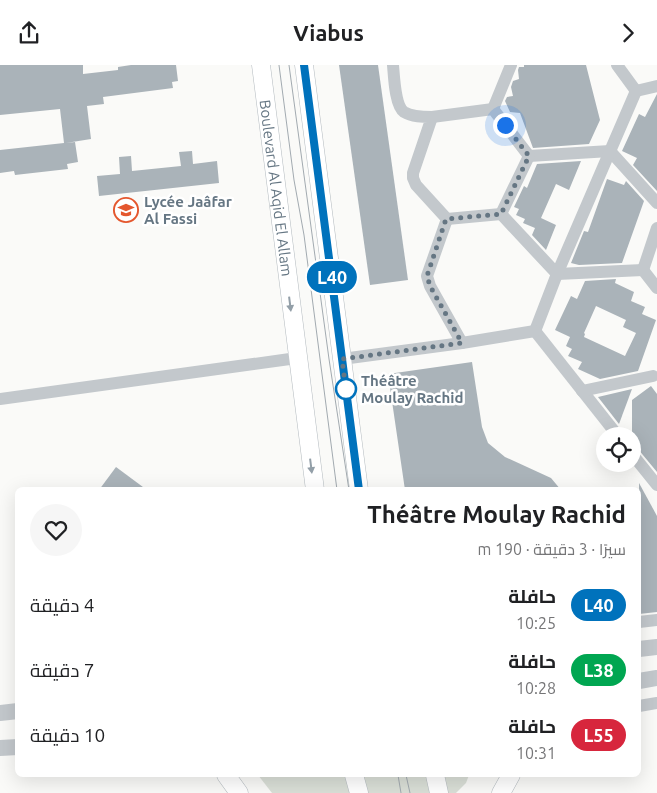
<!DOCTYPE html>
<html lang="ar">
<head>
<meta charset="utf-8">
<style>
	:root { --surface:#fff; --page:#f6f6f6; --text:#202124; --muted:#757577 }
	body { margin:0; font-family:Ubuntu,Cairo,sans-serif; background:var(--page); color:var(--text); direction:rtl; height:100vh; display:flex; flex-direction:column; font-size:19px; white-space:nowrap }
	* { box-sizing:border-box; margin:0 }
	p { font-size:16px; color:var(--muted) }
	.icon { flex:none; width:28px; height:28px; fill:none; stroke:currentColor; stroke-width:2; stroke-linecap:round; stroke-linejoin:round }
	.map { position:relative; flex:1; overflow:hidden; direction:ltr }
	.side { position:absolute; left:15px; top:422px; width:626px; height:290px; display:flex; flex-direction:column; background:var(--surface); border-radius:8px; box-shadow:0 5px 20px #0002; direction:rtl }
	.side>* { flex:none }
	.badge { padding:0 10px; border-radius:16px; font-size:18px; line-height:32px }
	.controls { position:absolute; left:596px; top:362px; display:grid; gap:10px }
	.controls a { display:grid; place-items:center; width:45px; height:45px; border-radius:50%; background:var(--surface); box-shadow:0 5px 20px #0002; font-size:25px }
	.you { position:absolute; width:25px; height:25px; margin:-12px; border:4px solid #fff; border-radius:50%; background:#1a73e8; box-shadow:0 0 0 8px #1a73e833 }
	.map>.badge { position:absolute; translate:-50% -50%; box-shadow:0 0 0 2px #fff }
	.round { display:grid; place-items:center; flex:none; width:52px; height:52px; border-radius:26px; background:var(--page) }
	.headline { display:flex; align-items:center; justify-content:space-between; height:85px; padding:0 15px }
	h1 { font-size:24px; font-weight:600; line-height:38px }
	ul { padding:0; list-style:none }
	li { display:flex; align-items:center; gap:15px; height:65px; padding:0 15px }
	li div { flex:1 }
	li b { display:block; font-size:19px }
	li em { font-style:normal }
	li .badge { min-width:55px; font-weight:700; text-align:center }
	header { display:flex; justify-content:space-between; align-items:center; height:65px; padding:0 15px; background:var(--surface); font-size:22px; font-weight:600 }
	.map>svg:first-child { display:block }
</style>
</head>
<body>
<header><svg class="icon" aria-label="forward" viewBox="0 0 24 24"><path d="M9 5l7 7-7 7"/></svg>Viabus<svg class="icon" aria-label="share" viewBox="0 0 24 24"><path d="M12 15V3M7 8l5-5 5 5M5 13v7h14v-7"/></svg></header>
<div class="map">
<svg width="657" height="728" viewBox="0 0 657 728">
	<rect width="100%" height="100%" fill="#fafaf8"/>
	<path fill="#dadfd7" d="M258,710H469L466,718L456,728H272Z"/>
	<g fill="#aab3b9" fill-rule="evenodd">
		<path d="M0,0H83V9L118,5V2L131,0H176L178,16L172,17L173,23L103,32L104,39L87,41L91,74L66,78L75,77L78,97L67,99L68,104L15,110L14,106L0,108V85L64,78L60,44L0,50Z"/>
		<path d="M339,0H378L408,215L370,220Z"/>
		<path d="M524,0H586L600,55L589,79L533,83L520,48L510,47L505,36L507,32L513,31L511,22L513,16L519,14L518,5L519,2H524Z"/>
		<path d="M657,29V126L633,100L637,93L622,86L639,49L645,52Z"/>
		<path d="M192,86L193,99L217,96L219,118L99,131L97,111L120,109L119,92L131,91L132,106L181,101L179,87Z"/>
		<path d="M581,96L569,125L556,119L541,153L556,160L546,185L532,170L535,163L523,158L525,154L516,150L519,144L514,142L524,121L527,123L537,99Z"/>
		<path d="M607,114L624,120L626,116L644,136L622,198L579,200L571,198L584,166L588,167Z"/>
		<path d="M616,214L615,218L634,227L631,236L645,242L642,249L656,255L638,306L600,314L578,304L582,297L568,291L572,284L566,281L570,272L555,265L571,231L577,234L585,216ZM596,241L626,255L623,262L636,268L625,291L584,272L585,269L584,268Z"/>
		<path d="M472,297L482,362L488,378L505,392L551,413L561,425H405L388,309Z"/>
		<path d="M651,321L657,329V407L638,384L632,381V335Z"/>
		<path d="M632,324L619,359L598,332Z"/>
		<path d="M116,402L147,425H99Z"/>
		<path d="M639,418L657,451V547L639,549Z"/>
	</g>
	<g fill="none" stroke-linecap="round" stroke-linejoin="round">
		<defs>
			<g id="secondary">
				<path id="s1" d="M261,0L315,425"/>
				<path d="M304,0L359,425"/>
				<path d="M226,710L239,728"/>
				<path d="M354,710L359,728"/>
				<path d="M435,710L439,728"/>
				<path d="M501,728L511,710"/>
			</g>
		</defs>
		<use href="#secondary" stroke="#b3babf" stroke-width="19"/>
		<g stroke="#c3c8cc" stroke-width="12">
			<path d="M393,0C394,11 395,41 404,47C412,52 423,52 432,52L413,108V113L416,120L447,154L427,211L430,221L462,278"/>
			<path d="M617,0L636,26"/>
			<path d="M636,26L657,21"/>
			<path d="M493,44L511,0"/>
			<path d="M432,52L493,44L529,91"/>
			<path d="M529,91L610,86L657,138"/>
			<path d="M501,149L557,209L643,205"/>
			<path d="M501,149L529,91"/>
			<path d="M447,154L501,149"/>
			<path d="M643,205L657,163"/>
			<path d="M643,205L657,223"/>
			<path d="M535,266L557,209L636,26"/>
			<path d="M535,266L618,371"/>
			<path d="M342,294L462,278L535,266"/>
			<path d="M582,326L653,311"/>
			<path d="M0,334L297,293"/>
			<path d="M632,389L657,420"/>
			<path d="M639,557L657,555"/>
			<path d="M639,641L657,638"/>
		</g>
		<g stroke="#c3c8cc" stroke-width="16">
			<path d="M639,584L657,582"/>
			<path d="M639,616L657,613"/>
			<path d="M0,648L18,646"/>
			<path d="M0,683L18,682"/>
		</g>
		<use href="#secondary" stroke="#fff" stroke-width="18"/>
		<g stroke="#a2aab0" stroke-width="1">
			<path d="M279,0L294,115L304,170L337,425"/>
			<path d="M289,0L329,294L349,425"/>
			<path d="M398,710L401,728"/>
			<path d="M406,710L410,728"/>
		</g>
	</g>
	<defs><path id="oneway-solid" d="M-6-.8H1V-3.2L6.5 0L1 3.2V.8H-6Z" transform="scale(1.25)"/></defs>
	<g fill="#939fa8">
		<use href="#oneway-solid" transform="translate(290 239) rotate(83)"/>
		<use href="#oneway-solid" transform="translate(311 401) rotate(83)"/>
	</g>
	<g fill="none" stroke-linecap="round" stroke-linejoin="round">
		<defs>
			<path id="line" d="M304,0L359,425"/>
		</defs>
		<use href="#line" stroke="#fff" stroke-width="11"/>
		<use href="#line" stroke="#0072bc" stroke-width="8"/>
		<path stroke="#657683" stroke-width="5" stroke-dasharray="0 9" d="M346,324V326L342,294L462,278L430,221L427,211L446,154L501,149L529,91L505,60"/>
	</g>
	<defs>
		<symbol id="school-ring" viewBox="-11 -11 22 22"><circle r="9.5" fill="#fff" stroke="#e4572e" stroke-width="1.5"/><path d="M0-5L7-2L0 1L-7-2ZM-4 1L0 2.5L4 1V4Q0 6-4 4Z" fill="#e4572e"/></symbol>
	</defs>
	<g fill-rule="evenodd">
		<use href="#school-ring" x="112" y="131" width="28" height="28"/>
	</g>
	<circle fill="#fff" stroke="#0072bc" stroke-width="2.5" cx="346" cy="324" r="10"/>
	<g text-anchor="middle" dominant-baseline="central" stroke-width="5" stroke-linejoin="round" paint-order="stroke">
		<g font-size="15" fill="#657683" stroke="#fff">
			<text stroke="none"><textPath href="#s1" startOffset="124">Boulevard Al Aqid El Allam</textPath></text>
		</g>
		<g font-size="15" font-weight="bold" fill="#657683" stroke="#fff" text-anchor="start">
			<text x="144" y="136">Lycée Jaâfar<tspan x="144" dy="17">Al Fassi</tspan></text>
		</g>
		<g font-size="15" font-weight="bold" fill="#657683" stroke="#fff" text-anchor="start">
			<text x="361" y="315">Théâtre<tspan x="361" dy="17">Moulay Rachid</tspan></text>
		</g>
	</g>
</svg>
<div class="controls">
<a><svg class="icon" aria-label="locate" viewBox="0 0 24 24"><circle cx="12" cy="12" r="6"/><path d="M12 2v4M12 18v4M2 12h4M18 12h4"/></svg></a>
</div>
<div class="you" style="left:505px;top:60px"></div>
<b class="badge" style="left:332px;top:212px;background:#0072bc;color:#fff">L40</b>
<section class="side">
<div class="headline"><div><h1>Théâtre Moulay Rachid</h1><p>سيرًا · 3 دقيقة · 190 m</p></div><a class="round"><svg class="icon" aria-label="heart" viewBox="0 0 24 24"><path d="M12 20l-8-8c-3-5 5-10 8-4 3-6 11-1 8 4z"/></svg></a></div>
<ul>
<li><span class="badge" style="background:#0072bc;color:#fff">L40</span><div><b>حافلة</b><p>10:25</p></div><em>4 دقيقة</em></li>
<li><span class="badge" style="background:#00a651;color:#fff">L38</span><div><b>حافلة</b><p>10:28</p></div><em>7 دقيقة</em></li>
<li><span class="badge" style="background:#d7263d;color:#fff">L55</span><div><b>حافلة</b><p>10:31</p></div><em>10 دقيقة</em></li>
</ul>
</section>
</div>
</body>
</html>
